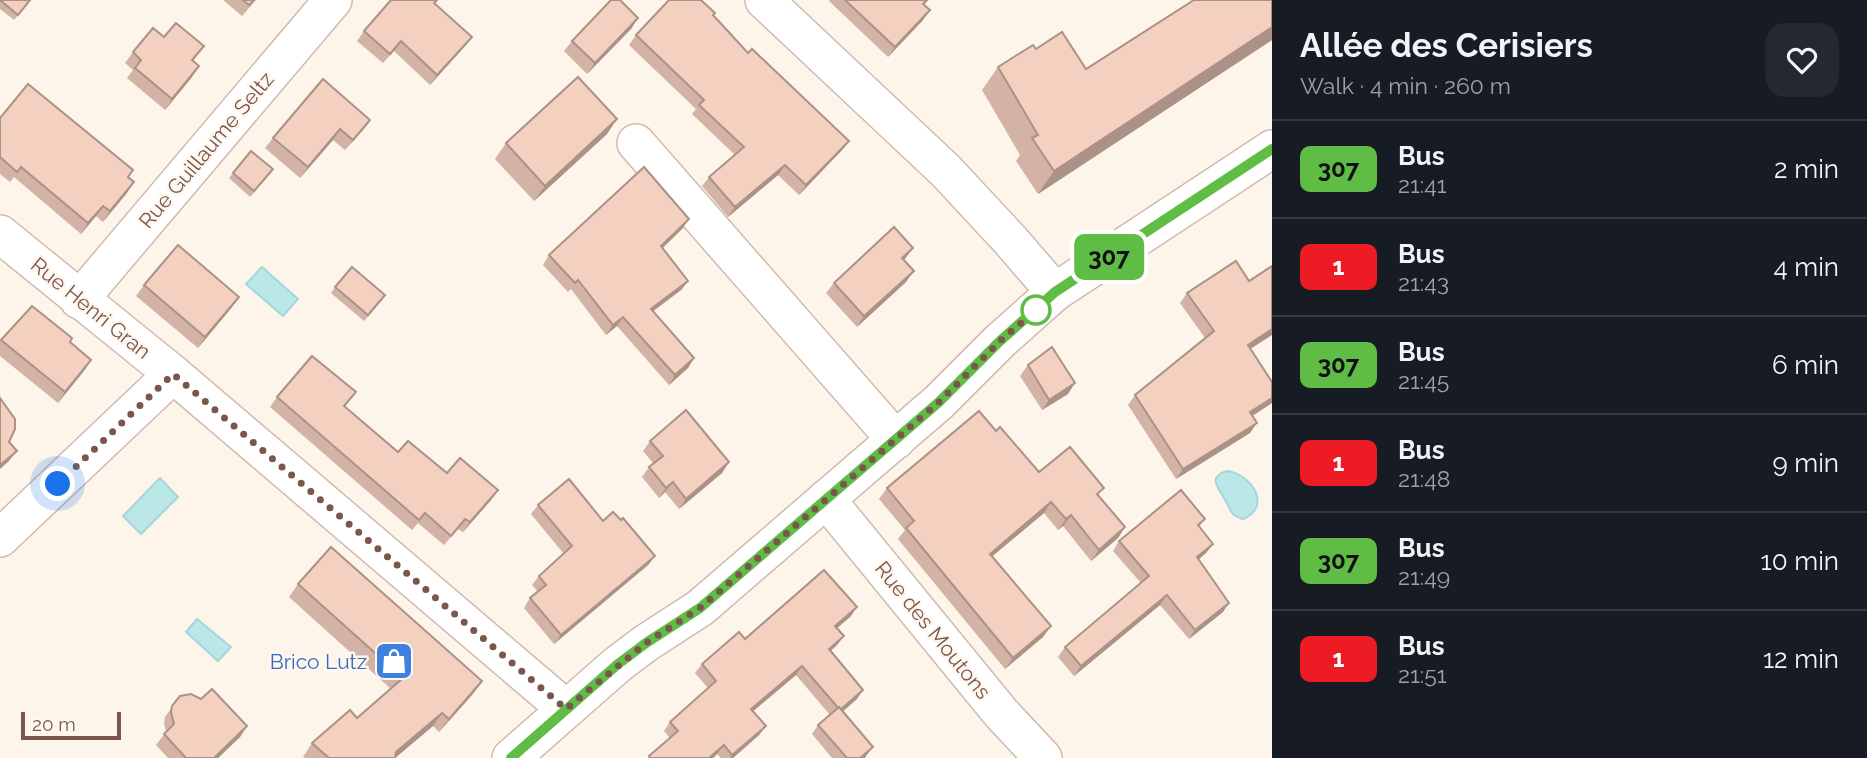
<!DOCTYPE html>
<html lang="en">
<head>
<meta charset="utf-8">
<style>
	:root { --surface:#171b24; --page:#242831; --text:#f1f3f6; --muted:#9ea1a6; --line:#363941 }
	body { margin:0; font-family:Raleway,sans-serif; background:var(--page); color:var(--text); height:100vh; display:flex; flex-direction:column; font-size:26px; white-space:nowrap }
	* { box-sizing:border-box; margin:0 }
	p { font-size:23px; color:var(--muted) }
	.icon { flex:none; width:38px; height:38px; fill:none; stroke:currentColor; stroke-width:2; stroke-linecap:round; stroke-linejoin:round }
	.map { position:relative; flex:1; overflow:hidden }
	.panel { display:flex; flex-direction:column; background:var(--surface); width:595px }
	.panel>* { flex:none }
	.badge { padding:0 14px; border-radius:10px; font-size:24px; line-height:46px }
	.scale { position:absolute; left:21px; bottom:18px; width:100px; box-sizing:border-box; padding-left:7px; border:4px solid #7b574b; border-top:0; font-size:19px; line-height:24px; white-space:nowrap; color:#7b574b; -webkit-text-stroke:5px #fff8f1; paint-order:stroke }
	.you { position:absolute; width:35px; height:35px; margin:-18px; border:5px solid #fff; border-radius:50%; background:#1a73e8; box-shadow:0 0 0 10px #1a73e833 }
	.map>.badge { position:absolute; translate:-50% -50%; box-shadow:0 0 0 4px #fff }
	.round { display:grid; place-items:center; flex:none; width:74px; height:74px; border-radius:21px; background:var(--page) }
	.head { display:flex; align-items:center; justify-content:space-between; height:119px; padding:0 28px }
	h1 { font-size:33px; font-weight:700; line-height:52px }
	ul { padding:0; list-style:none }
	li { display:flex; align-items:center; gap:21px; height:98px; padding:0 28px; border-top:2px solid var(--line) }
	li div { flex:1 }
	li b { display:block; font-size:26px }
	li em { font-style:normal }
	li .badge { min-width:77px; font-weight:700; text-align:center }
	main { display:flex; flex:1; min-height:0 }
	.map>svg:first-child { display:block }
</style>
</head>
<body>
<main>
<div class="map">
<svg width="1272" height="758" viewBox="0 0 1272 758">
	<rect width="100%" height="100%" fill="#fdf4ea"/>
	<g fill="#bce7e9" stroke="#a2d8db" stroke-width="2">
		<path d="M262,267L298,299L283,316L246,284Z"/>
		<path d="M1227,471C1253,475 1272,507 1243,519C1229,515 1231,509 1224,498C1218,487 1207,477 1227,471Z"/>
		<path d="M160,478L178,497L141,534L123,516Z"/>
		<path d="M197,619L231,647L218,661L186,632Z"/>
	</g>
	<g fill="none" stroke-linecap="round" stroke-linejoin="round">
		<defs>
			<g id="minor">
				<path d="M764,0L946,171L1011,241L1055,292"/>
				<path d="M636,143L896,440"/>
				<path d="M0,234L173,374L566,709"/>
				<path d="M79,300L333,0"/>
				<path d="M826,499L1001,713L1043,758"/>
				<path d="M0,538L173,374"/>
				<path d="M511,758L618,664L646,643L700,608L939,402L1000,341L1055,292L1272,149"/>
			</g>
		</defs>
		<use href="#minor" stroke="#d2baae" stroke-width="40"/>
		<use href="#minor" stroke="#fff" stroke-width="37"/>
	</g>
	<g fill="#d2b3a5">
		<path d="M0,0H31L14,20L0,9Z"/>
		<path d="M223,0H256L242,16Z"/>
		<path d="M391,0H438L435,4L465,46L430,85L394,51L383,63L357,41L364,31Z"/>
		<path d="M830,0H928L924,5L923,20L888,57L829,1Z"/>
		<path d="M1272,0V40L1038,194L1016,161L1020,155L982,90L998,67L1036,49L1086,69Z"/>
		<path d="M713,16L748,53L849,141L842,150L799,195L778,175L728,217L702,186L709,177L735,155L692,114L696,109L629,45L636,35Z"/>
		<path d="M638,18L631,29L587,74L564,51L572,41Z"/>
		<path d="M164,37L196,57L193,61L192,77L165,110L127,78L133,70L125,63L133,52Z"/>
		<path d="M0,118L133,170L128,177L134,182L103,222L96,216L81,234L14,177L10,182L0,174Z"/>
		<path d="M370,120L345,150L333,140L300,178L265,148L273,138Z"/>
		<path d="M607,134L534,201L495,159L506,143Z"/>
		<path d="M233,173L269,175L250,197L229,178Z"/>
		<path d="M683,228L663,248L688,281L681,290L653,311L694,358L688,368L669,385L617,326L606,335L571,289L568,292L543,265L549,255Z"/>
		<path d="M905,259L904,260L906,282L857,327L826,293L834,283Z"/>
		<path d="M144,285L232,307L198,348L136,296Z"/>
		<path d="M335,287L382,300L364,321L331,293Z"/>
		<path d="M1187,293L1250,349L1272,382V403L1252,416L1250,433L1176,479L1128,405L1135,395L1205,338L1180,303Z"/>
		<path d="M32,306L70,342L91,360L58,403L0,356V341Z"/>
		<path d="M1028,365L1068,394L1042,410L1020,376Z"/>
		<path d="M356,392L344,407L398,452L447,473L491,500L463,532L458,529L444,545L418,523L412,530L270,407L277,397Z"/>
		<path d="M996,431L1039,472L1098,495L1125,527L1118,538L1091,561L1063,526L1058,530L1044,513L992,556L1051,626L1043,637L1005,669L898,539L905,530L879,499L887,488Z"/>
		<path d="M650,441L729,462L722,473L679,509L665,492L659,498L642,477L649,467L653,463L643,451Z"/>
		<path d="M538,505L603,521L655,556L648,565L554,644L524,608L530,598L538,592L532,585L539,576L564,554L531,514Z"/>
		<path d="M1205,519L1199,527L1213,544L1206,553L1199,559L1223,612L1189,639L1160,605L1074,676L1058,657L1065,647L1141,583L1113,551L1119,541Z"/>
		<path d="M298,584L482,681L472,695L439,732L433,726L395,758H305L303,757L312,743L357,718L391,689L289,597Z"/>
		<path d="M851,616L837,628V645L830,651L857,699L842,712L866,756L865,758H832L812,734L818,725L830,715L796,675L753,711L766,726L759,735L733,758H721L717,754L713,758H648L670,738L664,731L670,722L708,688L695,673L702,664L745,639Z"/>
		<path d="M180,696L247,726L240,737L218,758H168L156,745L166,732L164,723L165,717Z"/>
	</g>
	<g fill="#ab9286">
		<path d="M930,10L923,20L888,57L895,47Z"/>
		<path d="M638,18L631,29L587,74L595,63Z"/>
		<path d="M1272,27V40L1038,194L1054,171Z"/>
		<path d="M472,37L465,46L430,85L437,75Z"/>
		<path d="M199,66L192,77L165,110L172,99Z"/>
		<path d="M617,119L607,134L534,201L545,186Z"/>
		<path d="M370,120L363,130L345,150L353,140Z"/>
		<path d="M340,129L333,140L300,178L308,167Z"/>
		<path d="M849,141L842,150L799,195L806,185Z"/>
		<path d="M785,165L778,175L728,217L735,207Z"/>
		<path d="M134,182L127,193L103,222L110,211Z"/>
		<path d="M103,206L96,216L81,234L88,223Z"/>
		<path d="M689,219L683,228L655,255L661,246Z"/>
		<path d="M913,248L905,259L894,269L902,258Z"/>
		<path d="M914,271L906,282L857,327L864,316Z"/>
		<path d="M688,281L681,290L644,318L651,309Z"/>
		<path d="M239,297L232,307L198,348L205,337Z"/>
		<path d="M623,317L617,326L606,335L613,325Z"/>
		<path d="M1272,329V335L1241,355L1248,345Z"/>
		<path d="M694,358L688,368L669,385L675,375Z"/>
		<path d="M91,360L84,371L58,403L65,392Z"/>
		<path d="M1075,383L1068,394L1042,410L1049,400Z"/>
		<path d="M1272,398V403L1243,422L1250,412Z"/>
		<path d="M1257,423L1250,433L1176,479L1183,469Z"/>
		<path d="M17,451L9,461L0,469V465Z"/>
		<path d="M729,462L722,473L679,509L686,499Z"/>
		<path d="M673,482L665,492L659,498L666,488Z"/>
		<path d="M498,490L491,500L463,532L470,522Z"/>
		<path d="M1051,502L1044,513L982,565L990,554Z"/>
		<path d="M1071,515L1063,526L1058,530L1066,519Z"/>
		<path d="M1125,527L1118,538L1091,561L1099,550Z"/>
		<path d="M1213,544L1206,553L1190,567L1197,557Z"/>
		<path d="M655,556L648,565L554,644L561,635Z"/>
		<path d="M1167,595L1160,605L1074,676L1081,666Z"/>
		<path d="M1229,603L1223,612L1189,639L1195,630Z"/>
		<path d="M857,607L851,616L829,635L835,626Z"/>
		<path d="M1051,626L1043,637L1005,669L1013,658Z"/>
		<path d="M844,636L837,645L822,659L829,649Z"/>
		<path d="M802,666L796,675L745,718L751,709Z"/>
		<path d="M482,681L472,695L439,732L449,719Z"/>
		<path d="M863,690L857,699L834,719L840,710Z"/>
		<path d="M442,713L433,726L395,758L396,752Z"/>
		<path d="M247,726L240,737L218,758H214Z"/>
		<path d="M766,726L759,735L733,758H730Z"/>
		<path d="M724,745L717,754L713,758H709Z"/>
		<path d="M873,747L866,756L865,758H860Z"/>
	</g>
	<g fill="#f4d0c0" stroke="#ab9286" stroke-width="2">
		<path d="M0,0H30L18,15Z"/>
		<path d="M243,0H254L249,5Z"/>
		<path d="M391,0H437L434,3L472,37L437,75L401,41L390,54L364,31Z"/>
		<path d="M611,0H620L638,18L595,63L572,41Z"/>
		<path d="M669,0H701L715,13L713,15L748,53L752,49L849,141L806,185L785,165L735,207L709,177L744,147L699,105L704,100L636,35Z"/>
		<path d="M845,0H927L923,4L930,10L895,47Z"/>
		<path d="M1194,0H1272V27L1054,171L1032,138L1038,135L998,67L1033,45L1036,49L1062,32L1086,69Z"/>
		<path d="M176,23L204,46L192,60L199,66L172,99L135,68L141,60L133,52L153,28L164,37Z"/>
		<path d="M578,77L617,119L545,186L506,143Z"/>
		<path d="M323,79L370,120L353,140L340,129L308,167L273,138Z"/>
		<path d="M28,84L133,170L128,177L134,182L110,211L103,206L88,223L21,167L17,172L0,157V118Z"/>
		<path d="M251,151L273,169L254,191L233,173Z"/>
		<path d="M644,167L689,219L661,246L688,281L651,309L694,358L675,375L623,317L613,325L578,280L575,283L549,255Z"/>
		<path d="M894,227L913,248L902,258L914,271L864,316L834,283Z"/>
		<path d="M178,245L239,297L205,337L144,285Z"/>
		<path d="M1236,261L1249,281L1272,266V329L1248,345L1272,382V398L1250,412L1257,423L1183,469L1135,395L1214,331L1187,293Z"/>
		<path d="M352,267L385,295L368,315L335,287Z"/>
		<path d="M32,306L72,338L70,342L91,360L65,392L1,340Z"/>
		<path d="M1052,347L1075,383L1049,400L1028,365Z"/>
		<path d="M312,356L356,392L344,406L398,452L408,441L447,473L460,458L498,490L470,522L465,519L451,536L425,513L419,520L277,397Z"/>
		<path d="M0,398L15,419V429L9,442L17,451L0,465Z"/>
		<path d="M686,410L729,462L686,499L673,482L666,488L649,467L663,456L650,441Z"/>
		<path d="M979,411L996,431L1000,427L1039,472L1070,447L1104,488L1097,494L1125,527L1099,550L1071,515L1066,519L1051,502L990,554L1051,626L1013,658L906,528L914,521L887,488Z"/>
		<path d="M569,479L603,521L613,512L621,520L623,518L655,556L561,635L530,598L546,585L539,576L572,546L538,505Z"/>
		<path d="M1181,490L1205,519L1198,525L1213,544L1197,557L1229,603L1195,630L1167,595L1081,666L1065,647L1149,576L1119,541Z"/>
		<path d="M331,547L482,681L449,719L442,713L396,752L395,758H329L312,743L350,710L357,718L403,678L298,584Z"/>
		<path d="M824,570L857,607L835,626L844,636L829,649L863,690L840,710L802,666L751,709L766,726L732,755L724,745L709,758H650L649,756L678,731L670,722L716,681L702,664L739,632L745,639Z"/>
		<path d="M212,689L247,726L214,758H186L164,734L174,724L171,712L172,706L180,696L191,694L201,699Z"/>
		<path d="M839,707L873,747L860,758H847L818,725Z"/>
	</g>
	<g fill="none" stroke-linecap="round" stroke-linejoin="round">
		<defs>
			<path id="line" d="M511,758L618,664L646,643L700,608L939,402L1000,341L1055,292L1272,149"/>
		</defs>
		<use href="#line" stroke="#fff" stroke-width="16"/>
		<use href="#line" stroke="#5fbd46" stroke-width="10"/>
		<path stroke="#7b574b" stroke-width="7" stroke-dasharray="0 12.6" d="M58,484L173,374L566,709L646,643L700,608L939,402L1000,341L1036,310"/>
	</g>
	<defs>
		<symbol id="shop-square" viewBox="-11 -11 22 22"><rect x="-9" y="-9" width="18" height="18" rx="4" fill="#3f7fe0" stroke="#fff8f1"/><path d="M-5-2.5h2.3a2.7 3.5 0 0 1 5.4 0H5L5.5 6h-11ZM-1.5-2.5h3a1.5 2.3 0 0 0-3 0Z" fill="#fff"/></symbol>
	</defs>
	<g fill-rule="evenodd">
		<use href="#shop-square" x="372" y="639" width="44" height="44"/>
	</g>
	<circle fill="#fff" stroke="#5fbd46" stroke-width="3.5" cx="1036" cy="310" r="14"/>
	<g text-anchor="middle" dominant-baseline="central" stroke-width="5" stroke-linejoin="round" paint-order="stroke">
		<g font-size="21" fill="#7b574b" stroke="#fff8f1">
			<text transform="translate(206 150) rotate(-50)">Rue Guillaume Seltz</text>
			<text transform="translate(91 308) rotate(39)">Rue Henri Gran</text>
			<text transform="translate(933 630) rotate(51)">Rue des Moutons</text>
		</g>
		<g font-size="21" fill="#366cbe" stroke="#fff8f1" text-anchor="end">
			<text x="367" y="661">Brico Lutz</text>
		</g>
	</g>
</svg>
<div class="scale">20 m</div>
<div class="you" style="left:58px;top:484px"></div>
<b class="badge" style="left:1109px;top:257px;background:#5fbd46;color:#111">307</b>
</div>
<section class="panel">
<div class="head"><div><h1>Allée des Cerisiers</h1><p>Walk · 4 min · 260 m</p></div><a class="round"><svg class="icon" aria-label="heart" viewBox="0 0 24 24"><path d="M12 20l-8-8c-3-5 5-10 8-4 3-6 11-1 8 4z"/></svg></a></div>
<ul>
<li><span class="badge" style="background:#5fbd46;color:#111">307</span><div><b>Bus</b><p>21:41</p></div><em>2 min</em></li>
<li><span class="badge" style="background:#ed1c24;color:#fff">1</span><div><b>Bus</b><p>21:43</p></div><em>4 min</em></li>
<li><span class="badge" style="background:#5fbd46;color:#111">307</span><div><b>Bus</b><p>21:45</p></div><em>6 min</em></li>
<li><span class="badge" style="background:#ed1c24;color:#fff">1</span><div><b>Bus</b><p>21:48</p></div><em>9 min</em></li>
<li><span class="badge" style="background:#5fbd46;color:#111">307</span><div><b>Bus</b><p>21:49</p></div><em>10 min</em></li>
<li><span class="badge" style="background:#ed1c24;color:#fff">1</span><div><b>Bus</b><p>21:51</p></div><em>12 min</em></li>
</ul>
</section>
</main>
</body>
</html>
